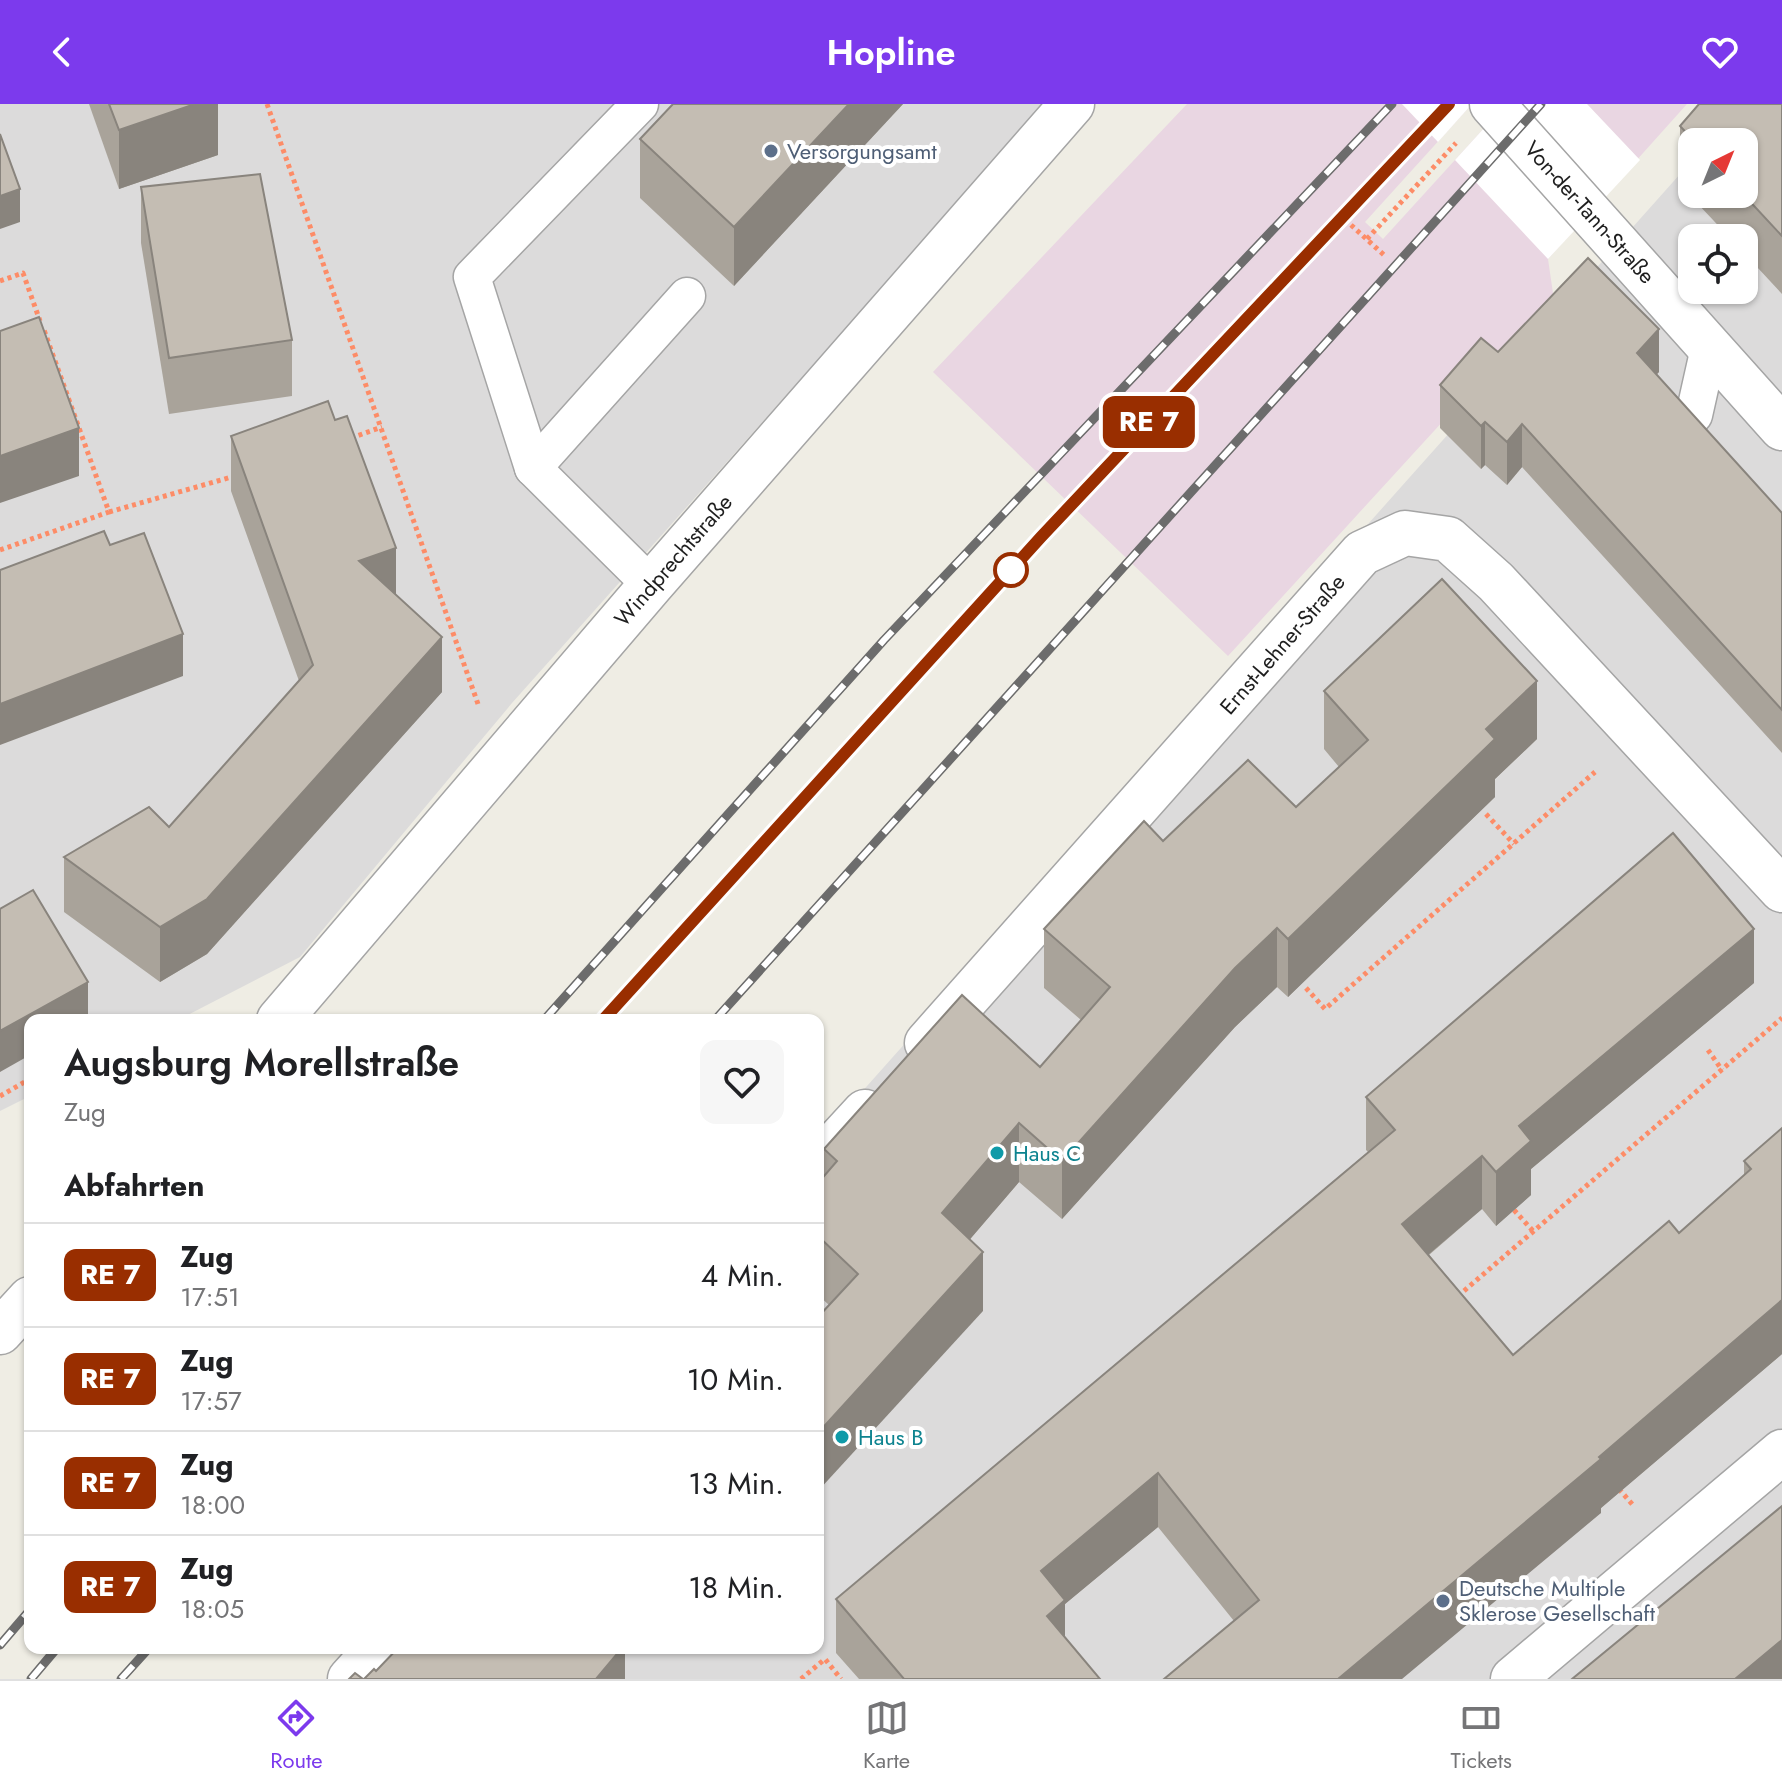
<!DOCTYPE html>
<html lang="de">
<head>
<meta charset="utf-8">
<style>
	:root { --surface:#fff; --page:#f6f6f6; --text:#202124; --muted:#757577; --line:#e0e0e0; --accent:#7c3aed }
	body { margin:0; font-family:Jost,sans-serif; background:var(--page); color:var(--text); height:100vh; display:flex; flex-direction:column; font-size:30px; white-space:nowrap }
	* { box-sizing:border-box; margin:0 }
	p { font-size:26px; color:var(--muted) }
	.icon { flex:none; width:44px; height:44px; fill:none; stroke:currentColor; stroke-width:2; stroke-linecap:round; stroke-linejoin:round }
	.map { position:relative; flex:1; overflow:hidden }
	.sheet { position:absolute; left:24px; top:910px; width:800px; height:640px; display:flex; flex-direction:column; background:var(--surface); border-radius:16px; box-shadow:0 2px 6px #0004 }
	.sheet>* { flex:none }
	.badge { padding:0 16px; border-radius:12px; font-size:28px; line-height:52px }
	.needle { width:52px; rotate:43deg }
	.tools { position:absolute; left:1678px; top:24px; display:grid; gap:16px }
	.tools a { display:grid; place-items:center; width:80px; height:80px; border-radius:16px; background:var(--surface); box-shadow:0 2px 6px #0004; font-size:40px }
	.map>.badge { position:absolute; translate:-50% -50%; box-shadow:0 0 0 4px #fff }
	h2 { padding:0 40px; font-size:30px; line-height:72px }
	.round { display:grid; place-items:center; flex:none; width:84px; height:84px; border-radius:16px; background:var(--page) }
	.head { display:flex; align-items:center; justify-content:space-between; height:136px; padding:0 40px }
	h1 { font-size:38px; font-weight:600; line-height:60px }
	ul { padding:0; list-style:none }
	li { display:flex; align-items:center; gap:24px; height:104px; padding:0 40px; border-top:2px solid var(--line) }
	li div { flex:1 }
	li b { display:block; font-size:30px }
	li em { font-style:normal }
	li .badge { min-width:88px; font-weight:700; text-align:center }
	header { display:flex; justify-content:space-between; align-items:center; height:104px; padding:0 40px; background:var(--accent); color:#fff; font-size:36px; font-weight:600 }
	.tabs { display:flex; justify-content:space-around; align-items:center; height:112px; border-top:2px solid var(--line); background:var(--surface); font-size:22px; color:var(--muted) }
	.tabs a { display:grid; justify-items:center; gap:4px }
	.tabs .on { color:var(--accent) }
	.map>svg:first-child { display:block }
</style>
</head>
<body>
<header><svg class="icon" aria-label="back" viewBox="0 0 24 24"><path d="M15 5l-7 7 7 7"/></svg>Hopline<svg class="icon" aria-label="heart" viewBox="0 0 24 24"><path d="M12 20l-8-8c-3-5 5-10 8-4 3-6 11-1 8 4z"/></svg></header>
<div class="map">
<svg width="1782" height="1575" viewBox="0 0 1782 1575">
	<rect width="100%" height="100%" fill="#efede4"/>
	<g fill="#dcdbdb" fill-rule="evenodd">
		<path d="M0,0H1046L512,599L300,853L178,916H30V992L0,1007Z"/>
		<path d="M1782,0V1575H339L366,1544H818V1037L1681,69L1692,90H1744V38ZM1692,134H1744V186H1692Z"/>
	</g>
	<path fill="#e9d6e2" d="M1187,0H1472L1365,118L1383,135L1506,0H1687L1548,155L1554,196L1228,552L933,268Z"/>
	<g fill="#fff">
		<path d="M1402,0H1472L1438,38Z"/>
		<path d="M1506,0H1587L1640,56L1548,155L1455,56Z"/>
	</g>
	<g fill="none" stroke-linecap="round" stroke-linejoin="round">
		<defs>
			<g id="service">
				<path d="M640,0L472,173L533,364L651,481"/>
				<path d="M1694,311L1709,244"/>
				<path d="M533,364L687,192"/>
			</g>
			<g id="minor">
				<path d="M1492,0L1782,324"/>
				<path d="M279,916L651,481L1072,0"/>
				<path d="M927,939L1362,449L1405,429L1448,435L1496,478L1782,786"/>
				<path d="M818,1059L865,1008"/>
				<path d="M0,1228L30,1195"/>
				<path d="M350,1575L378,1544"/>
				<path d="M1513,1575L1782,1348"/>
			</g>
		</defs>
		<use href="#service" stroke="#a5a5a5" stroke-width="39"/>
		<use href="#minor" stroke="#a5a5a5" stroke-width="47"/>
		<g stroke="#fd8c67" stroke-width="5" stroke-dasharray="4 4" stroke-linecap="butt">
			<path d="M267,0L478,600"/>
			<path d="M1351,121L1384,151"/>
			<path d="M1367,135L1456,39"/>
			<path d="M0,177L23,169L40,217"/>
			<path d="M351,334L382,323"/>
			<path d="M109,408L235,372"/>
			<path d="M0,446L109,408L44,226"/>
			<path d="M1486,710L1514,740"/>
			<path d="M1306,884L1325,905L1595,668"/>
			<path d="M1708,946L1722,966"/>
			<path d="M0,992L30,975"/>
			<path d="M1514,1106L1533,1127"/>
			<path d="M1458,1192L1782,914"/>
			<path d="M1619,1385L1633,1401"/>
			<path d="M801,1575L825,1555L841,1575"/>
		</g>
		<use href="#service" stroke="#fff" stroke-width="36"/>
		<use href="#minor" stroke="#fff" stroke-width="44"/>
		<defs>
			<g id="rail">
				<path d="M544,916L884,536L1392,0"/>
				<path d="M603,916L1041,433L1448,0"/>
				<path d="M715,916L1541,0"/>
				<path d="M0,1541L30,1506"/>
				<path d="M31,1575L57,1544"/>
				<path d="M121,1575L149,1544"/>
			</g>
		</defs>
		<use href="#rail" stroke="#6c6c6c" stroke-width="9"/>
		<use href="#rail" stroke="#fff" stroke-width="6" stroke-dasharray="18" stroke-linecap="butt"/>
	</g>
	<g fill="#a9a39a" fill-rule="evenodd">
		<path d="M89,0H218V51L119,85Z"/>
		<path d="M673,0H903L734,182L640,94V35Z"/>
		<path d="M1782,0V190L1744,149V134H1730L1680,81V22ZM1692,38H1744V90H1692Z"/>
		<path d="M141,83L292,236V292L169,310L141,139Z"/>
		<path d="M1659,268L1656,270L1782,409V649L1522,363L1507,381L1485,361L1481,365L1440,324V281Z"/>
		<path d="M231,332L396,491L442,588L207,850L160,878L64,808V753L169,723L299,577L231,387Z"/>
		<path d="M1324,587L1537,635L1495,675V693L1288,893L1277,883L1235,923L1062,1115L1019,1078L969,1136L983,1207L829,1201L818,1191V1079L824,1072V1045L1040,963L1081,916L1044,884V825L1163,737L1296,703L1339,663L1324,645Z"/>
		<path d="M1754,879L1531,1065V1091L1496,1122L1482,1105L1429,1151L1513,1251L1679,1129L1744,1071V1057L1782,1024V1250L1601,1404V1409L1234,1517L1158,1423L1065,1500V1534L1100,1575H859L836,1549V1495L1368,1048L1366,1046V993Z"/>
	</g>
	<g fill="#89847d">
		<path d="M195,0H218V51L119,85V26Z"/>
		<path d="M849,0H903L734,182V123Z"/>
		<path d="M20,85V118L0,125V92Z"/>
		<path d="M1659,225V268L1637,292V249Z"/>
		<path d="M1485,318V361L1481,365V322Z"/>
		<path d="M1522,320V363L1507,381V338Z"/>
		<path d="M79,324V372L0,399V352Z"/>
		<path d="M396,444V500L359,457Z"/>
		<path d="M183,530V572L0,641V600Z"/>
		<path d="M442,533V588L207,850L160,878V823Z"/>
		<path d="M1537,577V635L1495,675V693L1288,893V835L1486,625Z"/>
		<path d="M1277,824V883L1235,923L1062,1115V1057L1235,864Z"/>
		<path d="M1754,825V879L1531,1065V1091L1496,1122V1068L1519,1022Z"/>
		<path d="M88,878V916H30V951L0,968V927Z"/>
		<path d="M1019,1019V1078L942,1168V1109Z"/>
		<path d="M1482,1052V1105L1402,1173V1120Z"/>
		<path d="M983,1148V1207L818,1387V1329Z"/>
		<path d="M1782,1196V1250L1601,1404V1409L1402,1575H1338Z"/>
		<path d="M1158,1369V1423L1065,1500V1549L1047,1565L1041,1467Z"/>
		<path d="M1782,1536V1575H1735Z"/>
		<path d="M622,1544H625V1575H596Z"/>
	</g>
	<g fill="#c4bdb3" stroke="#89847d" stroke-width="2">
		<path d="M109,0H195L119,26Z"/>
		<path d="M673,0H849L734,123L640,35Z"/>
		<path d="M1699,0H1782V132L1743,90L1744,38H1695L1680,22Z"/>
		<path d="M0,30L20,85L0,92Z"/>
		<path d="M260,70L292,236L169,254L141,83Z"/>
		<path d="M1588,154L1659,225L1637,249L1782,409V606L1522,320L1507,338L1485,318L1481,322L1440,281L1481,234L1498,248Z"/>
		<path d="M39,213L79,324L0,352V227Z"/>
		<path d="M328,297L335,316L347,312L396,444L359,457L442,533L207,795L160,823L64,753L149,703L169,723L313,561L231,332Z"/>
		<path d="M104,427L110,441L144,429L183,530L0,600V466Z"/>
		<path d="M1442,475L1537,577L1486,625L1495,635L1288,835L1277,824L1235,864L1062,1057L1019,1019L942,1109L983,1148L818,1329V1213L858,1170L818,1132V1079L837,1057L824,1045L962,891L1040,963L1110,883L1044,825L1144,717L1163,737L1248,656L1296,703L1368,636L1324,587Z"/>
		<path d="M1673,729L1754,825L1519,1022L1531,1037L1496,1068L1482,1052L1402,1120L1513,1251L1669,1117L1679,1129L1751,1065L1744,1057L1782,1024V1196L1599,1353L1601,1355L1338,1575H1164L1259,1496L1158,1369L1041,1467L1065,1496L1047,1512L1100,1575H904L836,1495L1395,1026L1366,993Z"/>
		<path d="M33,786L88,878L0,927V805Z"/>
		<path d="M1782,1402V1536L1735,1575H1572Z"/>
		<path d="M398,1544H622L596,1575H364L374,1565L376,1567Z"/>
		<path d="M355,1569L363,1575H349Z"/>
	</g>
	<g fill="none" stroke-linecap="round" stroke-linejoin="round">
		<defs>
			<path id="line" d="M603,916L1041,433L1449,0"/>
		</defs>
		<use href="#line" stroke="#fff" stroke-width="18"/>
		<use href="#line" stroke="#992e00" stroke-width="12"/>
	</g>
	<g fill="#5c6f8a" stroke="#fff" stroke-width="3">
		<circle cx="771" cy="47" r="8"/>
		<circle cx="1443" cy="1497" r="8"/>
	</g>
	<circle fill="#fff" stroke="#992e00" stroke-width="4" cx="1011" cy="466" r="16"/>
	<g fill="#0f9aa8" stroke="#fff" stroke-width="3">
		<circle cx="997" cy="1049" r="8"/>
		<circle cx="842" cy="1333" r="8"/>
	</g>
	<g text-anchor="middle" dominant-baseline="central" stroke-width="8" stroke-linejoin="round" paint-order="stroke">
		<g font-size="22" fill="#4e5e75" stroke="#fff" text-anchor="start">
			<text x="787" y="47">Versorgungsamt</text>
			<text x="1459" y="1484">Deutsche Multiple<tspan x="1459" dy="25">Sklerose Gesellschaft</tspan></text>
		</g>
		<g font-size="22" fill="#1e1e1e" stroke="#fff">
			<text transform="translate(1590 108) rotate(48)">Von-der-Tann-Straße</text>
			<text transform="translate(673 456) rotate(-49)">Windprechtstraße</text>
			<text transform="translate(1282 540) rotate(-49)">Ernst-Lehner-Straße</text>
		</g>
		<g font-size="22" fill="#0d838f" stroke="#fff" text-anchor="start">
			<text x="1013" y="1049">Haus C</text>
			<text x="858" y="1333">Haus B</text>
		</g>
	</g>
</svg>
<div class="tools">
<a><svg class="needle" viewBox="-14 -14 28 28"><path d="M0-13l5 13h-10z" fill="#e53935"/><path d="M0 13l5-13h-10z" fill="#757577"/></svg></a>
<a><svg class="icon" aria-label="locate" viewBox="0 0 24 24"><circle cx="12" cy="12" r="6"/><path d="M12 2v4M12 18v4M2 12h4M18 12h4"/></svg></a>
</div>
<b class="badge" style="left:1149px;top:318px;background:#992e00;color:#fff">RE 7</b>
<section class="sheet">
<div class="head"><div><h1>Augsburg Morellstraße</h1><p>Zug</p></div><a class="round"><svg class="icon" aria-label="heart" viewBox="0 0 24 24"><path d="M12 20l-8-8c-3-5 5-10 8-4 3-6 11-1 8 4z"/></svg></a></div>
<h2>Abfahrten</h2>
<ul>
<li><span class="badge" style="background:#992e00;color:#fff">RE 7</span><div><b>Zug</b><p>17:51</p></div><em>4 Min.</em></li>
<li><span class="badge" style="background:#992e00;color:#fff">RE 7</span><div><b>Zug</b><p>17:57</p></div><em>10 Min.</em></li>
<li><span class="badge" style="background:#992e00;color:#fff">RE 7</span><div><b>Zug</b><p>18:00</p></div><em>13 Min.</em></li>
<li><span class="badge" style="background:#992e00;color:#fff">RE 7</span><div><b>Zug</b><p>18:05</p></div><em>18 Min.</em></li>
</ul>
</section>
</div>
<nav class="tabs">
<a class="on"><svg class="icon" aria-label="directions" viewBox="0 0 24 24"><path d="M12 3l9 9-9 9-9-9zM9 14v-3h6M13 9l2 2-2 2"/></svg>Route</a>
<a><svg class="icon" aria-label="map" viewBox="0 0 24 24"><path d="M3 6l6-2 6 2 6-2v14l-6 2-6-2-6 2zM9 4v14M15 6v14"/></svg>Karte</a>
<a><svg class="icon" aria-label="tickets" viewBox="0 0 24 24"><path d="M3 7h18v10H3zM15 7v10"/></svg>Tickets</a>
</nav>
</body>
</html>
